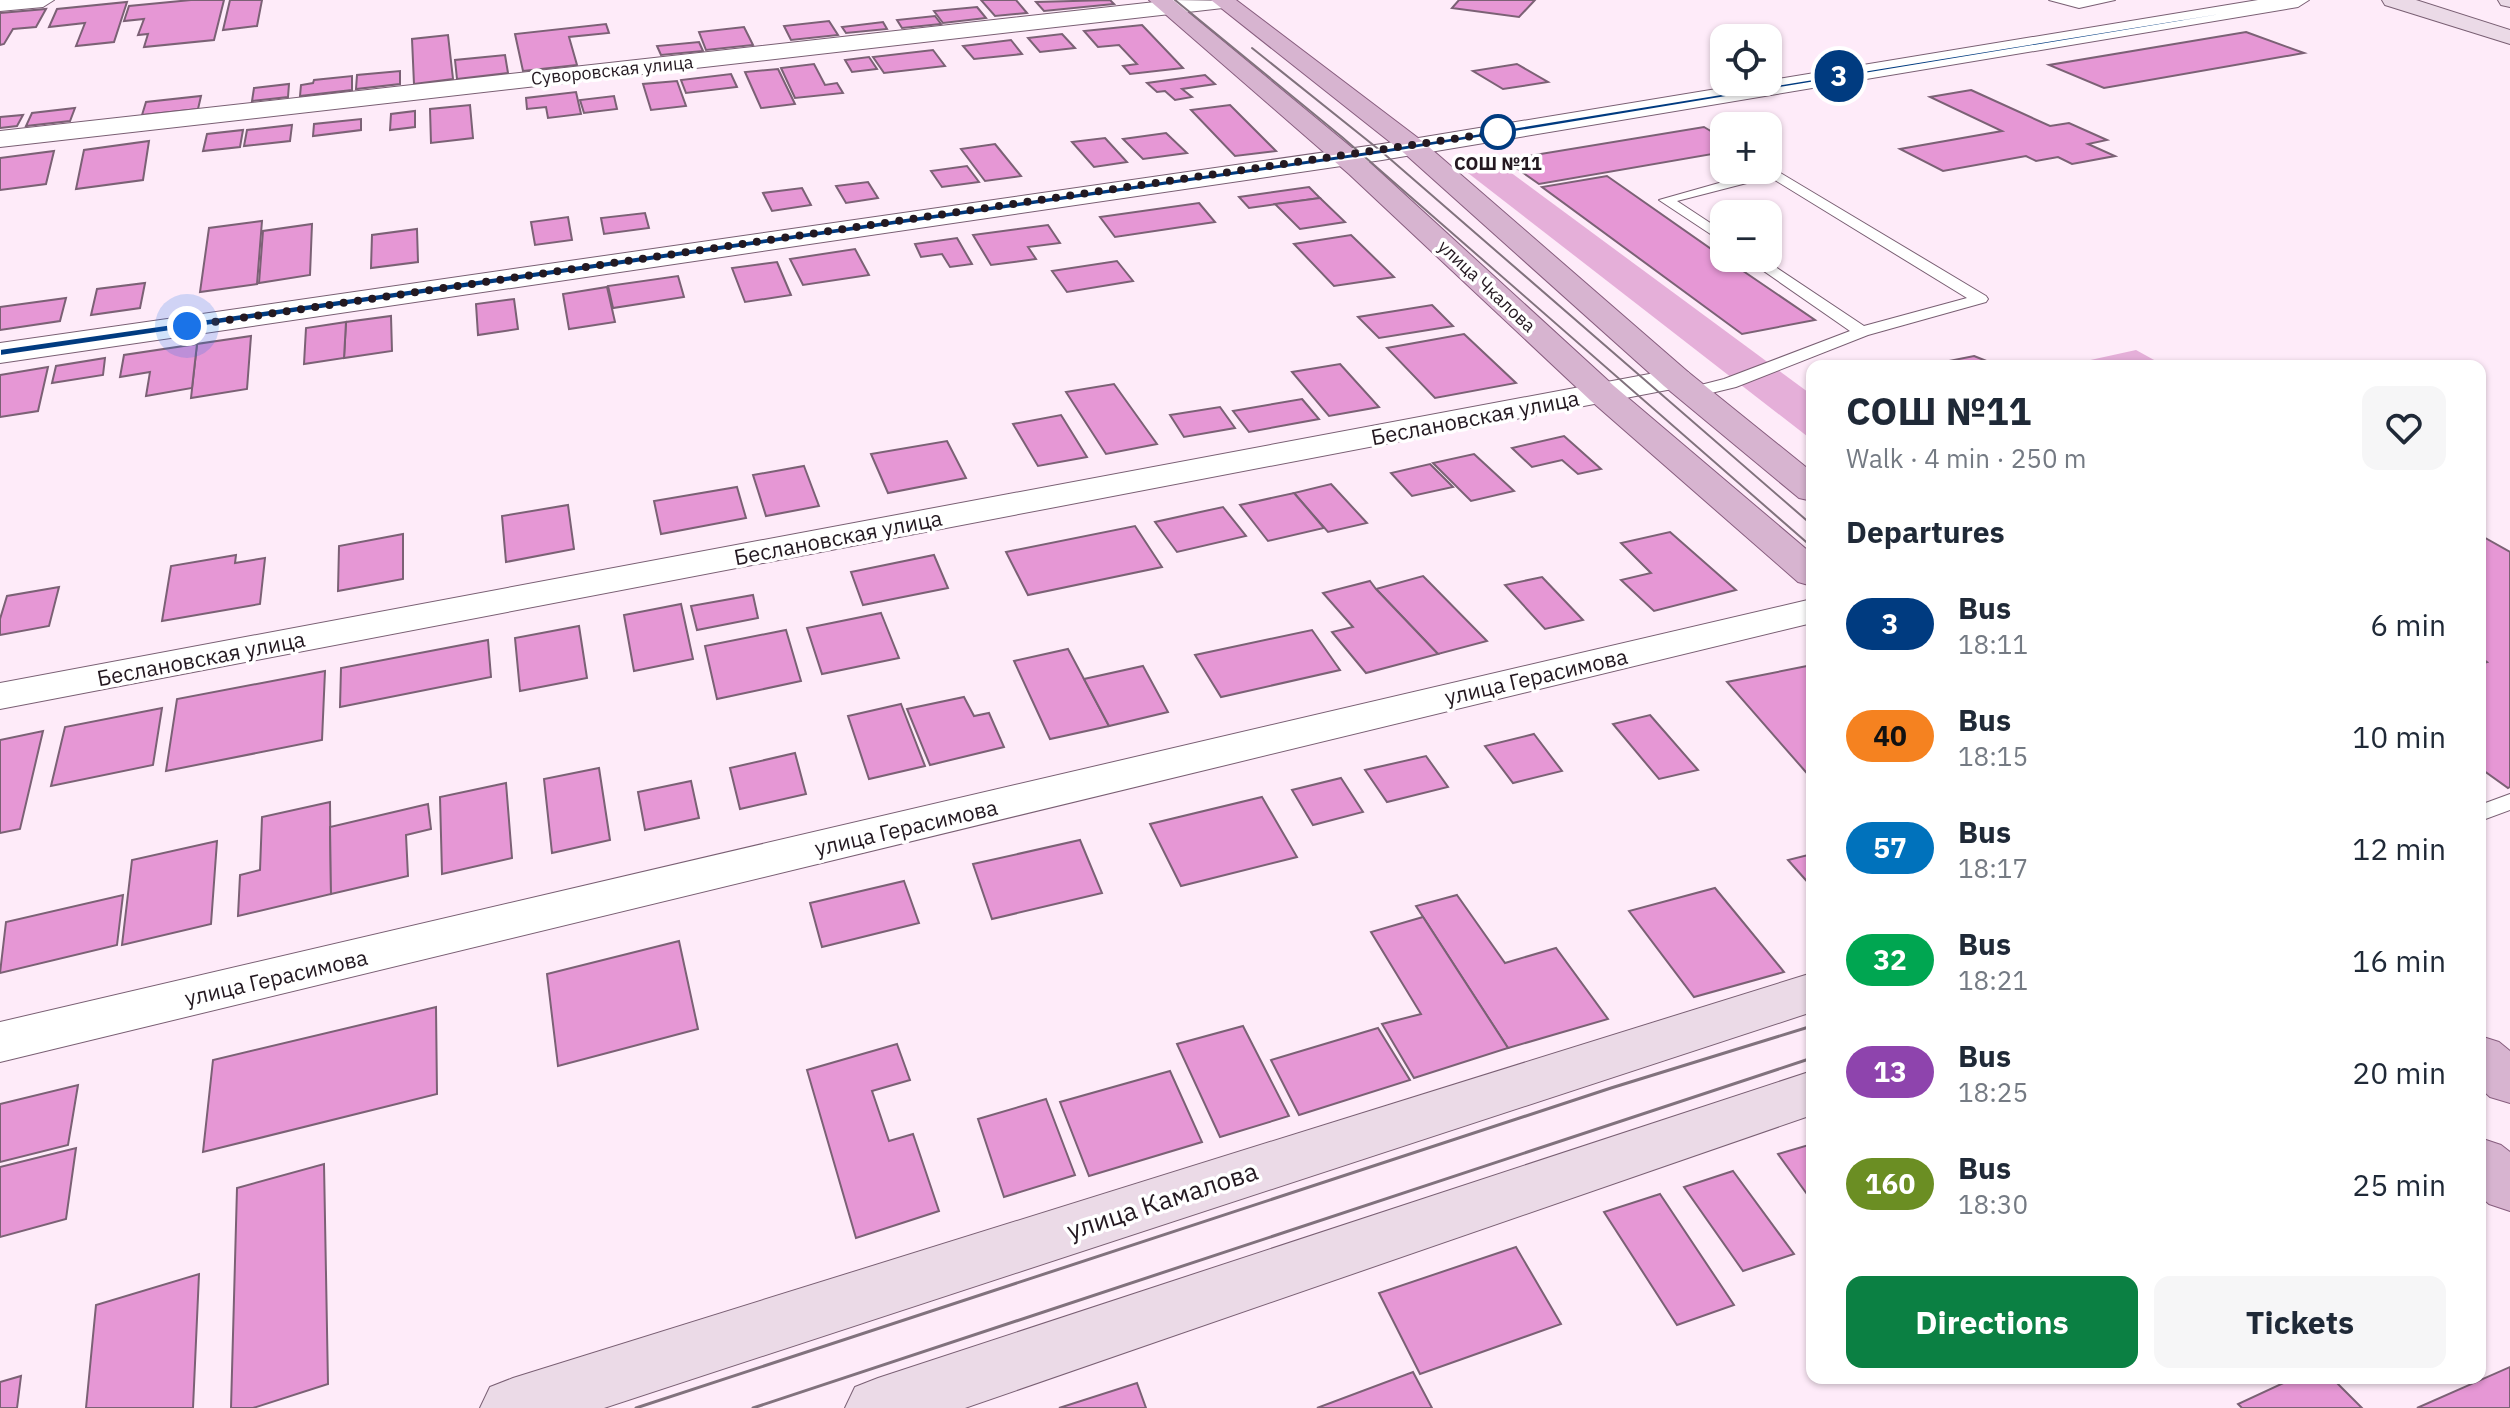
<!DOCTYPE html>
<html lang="en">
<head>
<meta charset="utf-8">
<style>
	:root { --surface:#fff; --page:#f6f6f7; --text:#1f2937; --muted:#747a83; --accent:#0b8043 }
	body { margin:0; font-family:"IBM Plex Sans",sans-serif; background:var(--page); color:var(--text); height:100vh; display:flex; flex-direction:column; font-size:30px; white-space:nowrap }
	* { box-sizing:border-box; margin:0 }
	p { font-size:26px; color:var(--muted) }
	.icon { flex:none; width:44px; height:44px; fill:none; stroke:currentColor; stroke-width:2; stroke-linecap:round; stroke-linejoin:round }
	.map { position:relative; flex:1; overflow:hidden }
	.panel { position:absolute; left:1806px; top:360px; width:680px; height:1024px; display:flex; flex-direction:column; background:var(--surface); border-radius:16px; box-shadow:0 2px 6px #0004 }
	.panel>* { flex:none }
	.badge { padding:0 16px; border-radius:26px; font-size:28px; line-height:52px }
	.buttons { position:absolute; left:1710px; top:24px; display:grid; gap:16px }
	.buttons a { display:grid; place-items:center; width:72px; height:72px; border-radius:16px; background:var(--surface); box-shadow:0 2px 6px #0004; font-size:40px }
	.you { position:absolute; width:40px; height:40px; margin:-20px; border:6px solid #fff; border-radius:50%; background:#1a73e8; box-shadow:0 0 0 12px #1a73e833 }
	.map>.badge { position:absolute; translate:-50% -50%; box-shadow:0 0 0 4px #fff }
	h2 { padding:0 40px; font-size:30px; line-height:72px }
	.round { display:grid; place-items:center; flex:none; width:84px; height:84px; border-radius:16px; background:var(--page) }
	.headline { display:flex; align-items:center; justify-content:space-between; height:136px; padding:0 40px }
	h1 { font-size:38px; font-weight:800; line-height:60px }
	.action { display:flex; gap:16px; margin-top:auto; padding:16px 40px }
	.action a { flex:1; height:92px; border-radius:16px; background:var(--accent); color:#fff; font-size:32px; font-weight:800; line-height:92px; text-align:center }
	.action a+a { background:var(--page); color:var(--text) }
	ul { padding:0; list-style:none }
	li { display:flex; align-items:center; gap:24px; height:112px; padding:0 40px }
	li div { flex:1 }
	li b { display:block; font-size:30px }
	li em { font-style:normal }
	li .badge { min-width:88px; font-weight:700; text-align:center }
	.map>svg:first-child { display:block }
</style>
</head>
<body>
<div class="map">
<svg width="2510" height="1408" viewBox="0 0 2510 1408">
	<rect width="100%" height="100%" fill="#feebf9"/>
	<g fill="#e5afd9">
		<path d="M1502,166L1812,395V440L1468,173Z"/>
		<path d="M2136,350L2165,366H2063Z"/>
	</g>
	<g fill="#e697d5" stroke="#7b6175" stroke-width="2">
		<path d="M191,0H224L214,40L144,47L148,34L138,35L144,19L124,21L129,6Z"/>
		<path d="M230,0H262L257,26L223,30Z"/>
		<path d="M981,0H1016L1027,13L995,16Z"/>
		<path d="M1110,0L1114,4L1044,11L1036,2Z"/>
		<path d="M1459,0H1535L1519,17L1452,8Z"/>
		<path d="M127,2L114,42L76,46L85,23L49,27L57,9Z"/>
		<path d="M977,7L986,18L943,23L934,11Z"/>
		<path d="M46,9L36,27L13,29L4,44L0,45V13Z"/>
		<path d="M935,16L941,24L902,28L897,20Z"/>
		<path d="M829,21L838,35L791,40L784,26Z"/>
		<path d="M883,22L887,29L846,33L842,27Z"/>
		<path d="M606,24L609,33L569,37L577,65L523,71L515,34Z"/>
		<path d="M1142,25L1183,68L1130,74L1123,66L1137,64L1119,45L1098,47L1084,31Z"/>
		<path d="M744,27L753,45L706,50L699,32Z"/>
		<path d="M2246,32L2304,53L2104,88L2049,65Z"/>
		<path d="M1062,34L1075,48L1040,52L1028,38Z"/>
		<path d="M448,35L453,79L414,84L412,39Z"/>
		<path d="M1011,40L1022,54L974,59L963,46Z"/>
		<path d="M699,42L703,51L661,55L657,46Z"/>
		<path d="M933,50L945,66L884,73L873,57Z"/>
		<path d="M505,55L508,73L457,79L455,60Z"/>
		<path d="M869,57L877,69L852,72L845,60Z"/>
		<path d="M814,64L825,85L837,83L843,93L795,98L781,68Z"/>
		<path d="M1517,64L1548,82L1503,89L1473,71Z"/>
		<path d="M778,69L795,104L761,108L745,72Z"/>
		<path d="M400,71V84L356,89L357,75Z"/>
		<path d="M731,74L737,87L686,93L681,80Z"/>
		<path d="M1205,75L1215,84L1182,89L1192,97L1175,100L1165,91L1157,92L1147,83Z"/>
		<path d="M352,76V90L300,96L301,85L313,83L314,80Z"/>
		<path d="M677,81L686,106L651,110L643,84Z"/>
		<path d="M289,84L288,97L252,101L254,88Z"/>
		<path d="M1971,90L2050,126L2069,123L2107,140L2088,144L2115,156L2072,164L2058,157L2036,161L2026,156L1943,171L1900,149L2002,131L1930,97Z"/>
		<path d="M576,92L581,114L548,118L546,107L527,109L526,98Z"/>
		<path d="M201,96L198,109L142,115L146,102Z"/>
		<path d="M614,96L617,109L584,113L580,100Z"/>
		<path d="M470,105L473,138L431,143L430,109Z"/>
		<path d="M1230,105L1276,151L1235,156L1191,110Z"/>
		<path d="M75,108L70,121L26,126L32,113Z"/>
		<path d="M415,111V127L390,130L391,114Z"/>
		<path d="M23,115L17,126L0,128V117Z"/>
		<path d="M361,119V130L313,136L314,124Z"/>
		<path d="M292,125L290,141L244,146L247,130Z"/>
		<path d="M1704,127L1724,139V152L1539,184L1505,160Z"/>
		<path d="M243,130L240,147L203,151L207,134Z"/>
		<path d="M1166,133L1187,153L1143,159L1123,139Z"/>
		<path d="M1105,138L1127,162L1094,167L1072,142Z"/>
		<path d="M149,141L143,180L76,189L84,150Z"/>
		<path d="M995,144L1021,176L985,181L961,149Z"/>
		<path d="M54,151L46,184L0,190V158Z"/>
		<path d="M967,166L979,182L942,187L931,171Z"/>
		<path d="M1607,176L1724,258L1815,320L1742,334L1542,187Z"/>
		<path d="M868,182L878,198L846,203L836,186Z"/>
		<path d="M1309,187L1320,198L1249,208L1239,197Z"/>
		<path d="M802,188L811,205L772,211L763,193Z"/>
		<path d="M1320,198L1345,222L1300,229L1275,204Z"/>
		<path d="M1199,203L1215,222L1115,237L1100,217Z"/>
		<path d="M645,213L649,228L604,234L601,218Z"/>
		<path d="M568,217L572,240L535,245L531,222Z"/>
		<path d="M262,221L257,284L200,292L209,228Z"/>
		<path d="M312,224L310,275L259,283L263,231Z"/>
		<path d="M1048,225L1060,243L1028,247L1036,259L991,265L973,235Z"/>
		<path d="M417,229L418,262L371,268L372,235Z"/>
		<path d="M1351,235L1394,277L1334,286L1294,244Z"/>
		<path d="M957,238L972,264L950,267L942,254L921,257L915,244Z"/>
		<path d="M855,249L869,275L803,285L790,259Z"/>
		<path d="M1117,261L1133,281L1067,292L1052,271Z"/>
		<path d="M777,262L791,295L745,302L732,268Z"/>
		<path d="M678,276L684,297L613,308L608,286Z"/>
		<path d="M145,283L140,308L91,315L97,289Z"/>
		<path d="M607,287L615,322L569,329L563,294Z"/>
		<path d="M66,298L60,321L0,330V307Z"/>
		<path d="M514,299L518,329L478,335L476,304Z"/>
		<path d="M1432,305L1453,326L1379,338L1358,317Z"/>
		<path d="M391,316L392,351L344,358L346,322Z"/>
		<path d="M346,322L344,358L304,364L306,328Z"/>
		<path d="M1464,334L1516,383L1435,398L1387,348Z"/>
		<path d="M251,336L247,389L191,398L197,344Z"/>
		<path d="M197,344L192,388L146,396L150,372L120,377L124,355Z"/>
		<path d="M1974,356L1999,366H1924Z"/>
		<path d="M105,358L103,375L52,383L56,366Z"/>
		<path d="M1340,364L1379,407L1329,416L1292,372Z"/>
		<path d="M48,367L38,411L0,417V375Z"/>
		<path d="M1114,384L1157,444L1106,454L1066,392Z"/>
		<path d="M1302,399L1319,419L1249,432L1233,411Z"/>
		<path d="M1220,407L1235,428L1184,437L1170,415Z"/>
		<path d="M1061,415L1087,457L1038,466L1013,424Z"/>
		<path d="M1564,436L1601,469L1578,474L1562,460L1532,467L1512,448Z"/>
		<path d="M947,441L966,478L888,493L871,454Z"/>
		<path d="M1474,454L1514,491L1471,501L1433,463Z"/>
		<path d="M1430,464L1453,487L1412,496L1391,473Z"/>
		<path d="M804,466L819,506L766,516L753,475Z"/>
		<path d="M1331,484L1367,523L1328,532L1294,493Z"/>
		<path d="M737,487L746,518L661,534L654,501Z"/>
		<path d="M1294,493L1324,528L1268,541L1240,505Z"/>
		<path d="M568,505L574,549L506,562L502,516Z"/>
		<path d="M1223,507L1246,536L1177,552L1155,522Z"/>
		<path d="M1135,526L1162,567L1028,595L1006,552Z"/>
		<path d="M1670,532L1736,590L1654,611L1621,580L1651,573L1621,543Z"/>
		<path d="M403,534V579L338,591L339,546Z"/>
		<path d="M2480,535L2510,552V787L2508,788L2480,768V664L2487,662L2480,657Z"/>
		<path d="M236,555L235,563L265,558L260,604L162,621L171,566Z"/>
		<path d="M934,555L948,588L863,605L851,572Z"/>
		<path d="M1423,576L1487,641L1438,654L1376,589Z"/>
		<path d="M1542,577L1583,620L1545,629L1505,585Z"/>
		<path d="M1370,581L1376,589L1438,654L1366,673L1332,632L1353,627L1323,593Z"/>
		<path d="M59,587L49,626L0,635V619L7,596Z"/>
		<path d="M753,595L758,618L697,630L691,606Z"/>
		<path d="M681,604L693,659L634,671L624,615Z"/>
		<path d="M881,613L899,658L822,674L807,628Z"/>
		<path d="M579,626L587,678L520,691L515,638Z"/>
		<path d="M786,630L801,681L717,699L705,646Z"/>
		<path d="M1312,630L1340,670L1221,697L1195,655Z"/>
		<path d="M488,640L491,677L340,707L341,668Z"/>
		<path d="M1068,649L1109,726L1050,739L1014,661Z"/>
		<path d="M1812,665V779L1727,682Z"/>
		<path d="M1143,666L1168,712L1109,726L1084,679Z"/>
		<path d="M325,671L322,740L166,771L177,699Z"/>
		<path d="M964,697L974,716L989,713L1004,747L930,765L907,709Z"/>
		<path d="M901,704L925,766L869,779L848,716Z"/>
		<path d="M162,708L153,765L51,786L65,727Z"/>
		<path d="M1650,715L1698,770L1659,779L1613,724Z"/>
		<path d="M43,731L20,829L0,833V740Z"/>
		<path d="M1534,734L1562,771L1513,783L1485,746Z"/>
		<path d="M795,753L806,794L740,809L730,768Z"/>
		<path d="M1426,756L1448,787L1387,802L1365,770Z"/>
		<path d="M599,768L610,840L552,853L544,779Z"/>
		<path d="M1341,778L1363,812L1313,825L1292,790Z"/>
		<path d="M691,781L699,818L645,830L638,792Z"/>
		<path d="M506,783L512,858L442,874L440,797Z"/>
		<path d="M1262,797L1297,857L1181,886L1150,824Z"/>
		<path d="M330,802L331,894L238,916L240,875L260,870L262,817Z"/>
		<path d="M428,804L431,829L406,835L408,876L331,894L330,827Z"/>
		<path d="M1080,840L1102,893L992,919L973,864Z"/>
		<path d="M217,841L211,924L122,945L132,860Z"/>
		<path d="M1812,854V887L1788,860Z"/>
		<path d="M904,881L919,923L822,947L810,903Z"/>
		<path d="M1715,888L1784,972L1694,997L1629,911Z"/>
		<path d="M123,895L117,945L0,973L6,922Z"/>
		<path d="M1457,895L1505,963L1556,948L1608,1019L1508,1048L1416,906Z"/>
		<path d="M1423,917L1508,1048L1414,1078L1382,1024L1421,1014L1371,932Z"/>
		<path d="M679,941L698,1029L558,1066L547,974Z"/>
		<path d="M436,1007L437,1094L203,1152L213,1060Z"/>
		<path d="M1243,1026L1289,1116L1220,1137L1177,1044Z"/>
		<path d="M1378,1028L1410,1080L1299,1115L1271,1060Z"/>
		<path d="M897,1044L910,1080L872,1091L889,1141L913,1134L939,1211L856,1238L807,1070Z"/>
		<path d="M1170,1071L1202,1142L1089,1176L1060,1102Z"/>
		<path d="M78,1085L68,1145L0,1162V1104Z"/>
		<path d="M1046,1099L1075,1175L1004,1197L978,1119Z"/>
		<path d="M1812,1144V1201L1778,1154Z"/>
		<path d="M76,1148L66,1219L0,1237V1167Z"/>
		<path d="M324,1164L328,1384L253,1408H231L237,1188Z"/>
		<path d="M1733,1171L1794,1254L1743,1271L1684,1187Z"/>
		<path d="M1660,1194L1734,1305L1677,1325L1604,1212Z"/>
		<path d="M1516,1247L1561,1324L1420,1374L1379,1293Z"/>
		<path d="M199,1274L193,1408H86L96,1305Z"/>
		<path d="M2510,1367V1408H2417Z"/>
		<path d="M1413,1372L1432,1408H1317Z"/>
		<path d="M21,1376L17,1408H0V1382Z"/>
		<path d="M2294,1378H2332L2362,1408H2242L2238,1404Z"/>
		<path d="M1137,1383L1146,1408H1059Z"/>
	</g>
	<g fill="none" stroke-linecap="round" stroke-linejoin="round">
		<defs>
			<g id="lane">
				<path d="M2049,0H2115L2079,8Z"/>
				<path d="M1772,168L1986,296L1988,299L1986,302L1868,335L1736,387L1695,397L1689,396L1686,392L1689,388L1724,379L1850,331L1745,258H1762L1864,326L1967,298L1770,177L1677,201L1724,232V243L1659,200Z"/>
				<path d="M2510,794V810L2480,821V805Z"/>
			</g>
			<g id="street">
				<path d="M0,0H54L43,7L0,11Z"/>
				<path d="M1173,0L1234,1L1223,8L0,147V131Z"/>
				<path d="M2258,0H2309L2298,7L1382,160L0,363V343L1382,144Z"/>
				<path d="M1676,369L1688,372L1693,379L1688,386L0,709V683Z"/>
				<path d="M1812,599V623L0,1062V1022Z"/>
			</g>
			<g id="secondary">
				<path d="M2382,0H2416L2510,30V44L2385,5Z"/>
				<path d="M2498,0H2510V7L2501,5Z"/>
				<path d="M1812,973V1012L604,1408H480L490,1387L513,1378Z"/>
				<path d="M1812,1071V1115L965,1408H845L855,1387L878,1378Z"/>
			</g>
			<g id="primary">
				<path d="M1149,0H1173L1369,162L1614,386L1812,554V586L1798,582L1590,400L1349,174Z"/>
				<path d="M1211,0H1236L1422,141L1688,372L1812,472V501L1799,498L1664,386L1404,153Z"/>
				<path d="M2480,1036L2499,1042L2510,1051V1103L2490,1097L2480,1088Z"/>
				<path d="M2480,1138L2501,1145L2510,1152V1211L2489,1204L2480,1196Z"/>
			</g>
		</defs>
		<use href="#lane" stroke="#795f73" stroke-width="2"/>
		<use href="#street" stroke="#795f73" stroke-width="2"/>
		<use href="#secondary" stroke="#795f73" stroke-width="2"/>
		<use href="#primary" stroke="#875d7e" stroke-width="2"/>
		<use href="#lane" fill="#fff" fill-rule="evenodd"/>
		<use href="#street" fill="#fff" fill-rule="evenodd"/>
		<use href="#secondary" fill="#ebdae7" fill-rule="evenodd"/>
		<use href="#primary" fill="#d7b4d0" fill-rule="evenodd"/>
		<g stroke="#81727d" stroke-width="2">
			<path d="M1175,0L1342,137L1812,547"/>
			<path d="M1252,48L1382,152L1812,525"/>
		</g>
		<g stroke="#81727d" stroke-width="3">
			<path d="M636,1408L1611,1088L1812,1026"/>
			<path d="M753,1408L1812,1058"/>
		</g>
	</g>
	<path fill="#003b80" stroke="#fff" stroke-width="2" d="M2298,2L1382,154L0,356V349L1382,149L2300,0Z"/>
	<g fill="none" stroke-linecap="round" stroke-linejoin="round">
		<path stroke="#241921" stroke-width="8" stroke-dasharray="0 14.4" d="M187,326L1507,131L1498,132"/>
	</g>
	<circle fill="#fff" stroke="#003b80" stroke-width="4" cx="1498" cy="132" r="16"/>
	<g text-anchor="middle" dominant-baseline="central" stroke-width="7" stroke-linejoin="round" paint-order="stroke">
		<g font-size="18" fill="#241921" stroke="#fff">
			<text transform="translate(612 70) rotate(-6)">Суворовская улица</text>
			<text transform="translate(1487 286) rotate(43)">улица Чкалова</text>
		</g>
		<g font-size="18" font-weight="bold" fill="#241921" stroke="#fff">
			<text x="1498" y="163">СОШ №11</text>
		</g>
		<g font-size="22" fill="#241921" stroke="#fff">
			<text transform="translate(1475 417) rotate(-11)">Беслановская улица</text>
			<text transform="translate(838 537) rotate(-11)">Беслановская улица</text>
			<text transform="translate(201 658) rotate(-11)">Беслановская улица</text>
			<text transform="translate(1536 676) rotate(-13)">улица Герасимова</text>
			<text transform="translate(906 827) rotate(-13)">улица Герасимова</text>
			<text transform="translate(276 977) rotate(-13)">улица Герасимова</text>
		</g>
		<g font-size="26" fill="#241921" stroke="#fff">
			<text transform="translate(1162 1200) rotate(-18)">улица Камалова</text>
		</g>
	</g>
</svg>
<div class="buttons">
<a><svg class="icon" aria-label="locate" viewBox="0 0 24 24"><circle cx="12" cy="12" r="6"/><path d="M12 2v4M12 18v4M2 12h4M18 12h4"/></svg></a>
<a>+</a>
<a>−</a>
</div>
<div class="you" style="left:187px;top:326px"></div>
<b class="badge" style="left:1839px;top:76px;background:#003b80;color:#fff">3</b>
<section class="panel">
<div class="headline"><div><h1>СОШ №11</h1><p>Walk · 4 min · 250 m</p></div><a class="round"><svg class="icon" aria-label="heart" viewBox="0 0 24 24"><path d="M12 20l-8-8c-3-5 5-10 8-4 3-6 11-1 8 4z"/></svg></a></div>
<h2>Departures</h2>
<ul>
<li><span class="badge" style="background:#003b80;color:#fff">3</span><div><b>Bus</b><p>18:11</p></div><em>6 min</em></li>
<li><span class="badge" style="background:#f58220;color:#111">40</span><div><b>Bus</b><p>18:15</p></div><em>10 min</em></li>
<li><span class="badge" style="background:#0072bc;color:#fff">57</span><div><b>Bus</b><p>18:17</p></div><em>12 min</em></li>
<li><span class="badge" style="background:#00a651;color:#fff">32</span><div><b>Bus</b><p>18:21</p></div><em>16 min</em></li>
<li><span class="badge" style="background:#8e44ad;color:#fff">13</span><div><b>Bus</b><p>18:25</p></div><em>20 min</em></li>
<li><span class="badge" style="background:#6b8e23;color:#fff">160</span><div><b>Bus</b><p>18:30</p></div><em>25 min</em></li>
</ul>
<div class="action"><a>Directions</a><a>Tickets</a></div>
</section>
</div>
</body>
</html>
